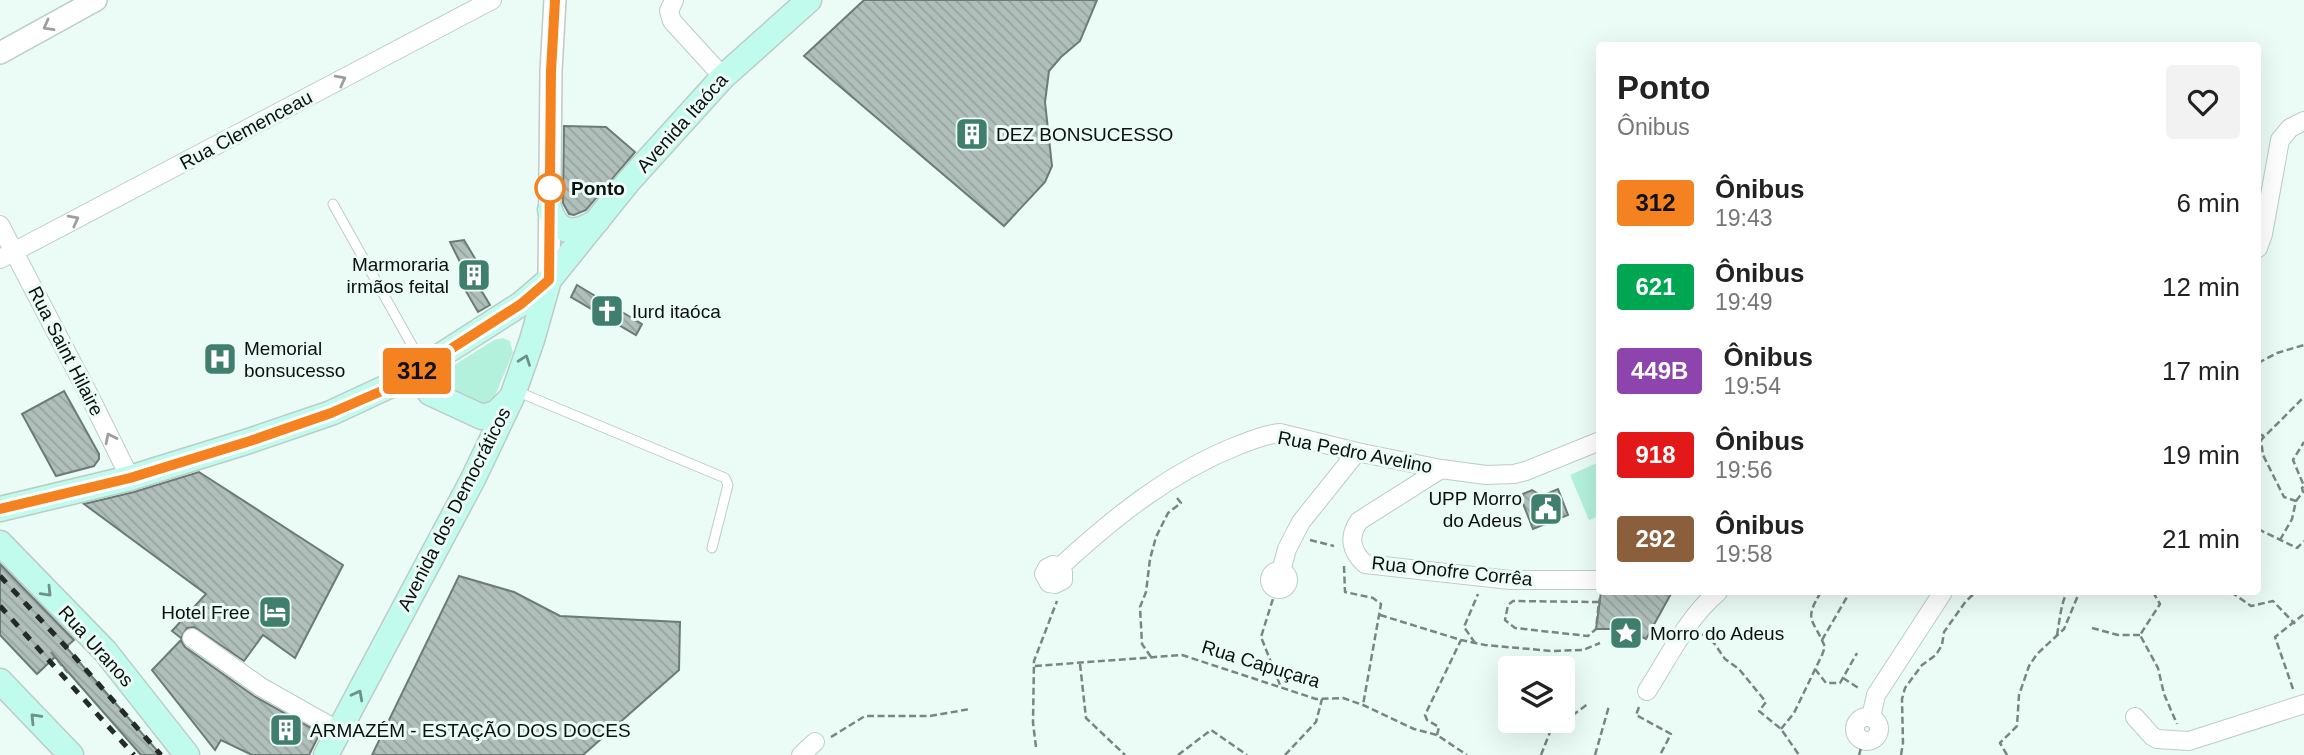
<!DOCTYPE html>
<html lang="pt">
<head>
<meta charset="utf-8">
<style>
	:root { --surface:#fff; --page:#f2f2f2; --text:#222; --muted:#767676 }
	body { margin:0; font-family:Arial,sans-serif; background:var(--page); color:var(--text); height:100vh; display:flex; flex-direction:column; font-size:26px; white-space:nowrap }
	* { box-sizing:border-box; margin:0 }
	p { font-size:23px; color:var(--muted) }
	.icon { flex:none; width:38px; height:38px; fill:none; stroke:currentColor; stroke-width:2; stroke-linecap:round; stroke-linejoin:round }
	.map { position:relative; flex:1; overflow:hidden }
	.side { position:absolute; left:1596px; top:42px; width:665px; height:553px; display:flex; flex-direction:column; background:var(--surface); border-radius:7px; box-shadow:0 7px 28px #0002 }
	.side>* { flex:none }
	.badge { padding:0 14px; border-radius:5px; font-size:24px; line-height:46px }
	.buttons { position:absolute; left:1498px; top:656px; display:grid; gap:14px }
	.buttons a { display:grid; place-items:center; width:77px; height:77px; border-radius:7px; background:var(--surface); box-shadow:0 7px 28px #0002; font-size:35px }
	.map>.badge { position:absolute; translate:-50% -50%; box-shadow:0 0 0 4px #fff }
	.round { display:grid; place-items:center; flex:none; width:74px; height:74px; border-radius:7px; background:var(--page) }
	.summary { display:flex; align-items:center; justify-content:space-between; height:119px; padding:0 21px }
	h1 { font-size:33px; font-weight:600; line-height:52px }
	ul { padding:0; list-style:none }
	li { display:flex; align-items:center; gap:21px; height:84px; padding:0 21px }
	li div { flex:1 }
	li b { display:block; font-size:26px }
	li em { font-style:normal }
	li .badge { min-width:77px; font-weight:700; text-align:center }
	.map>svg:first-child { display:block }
</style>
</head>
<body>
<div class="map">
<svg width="2304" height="755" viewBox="0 0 2304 755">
	<defs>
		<pattern id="building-back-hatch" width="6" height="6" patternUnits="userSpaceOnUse" patternTransform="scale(1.75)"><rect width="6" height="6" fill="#b0bfba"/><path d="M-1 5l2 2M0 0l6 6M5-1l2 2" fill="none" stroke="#96a39f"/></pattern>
	</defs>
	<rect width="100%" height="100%" fill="#ebfcf6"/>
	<g fill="#b4f1dd">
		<path d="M503,338L510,341L513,353L494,398C491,401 489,404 484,404C479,404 472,400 468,398C454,392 441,388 445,371L494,340Z"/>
		<path d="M1599,462V516L1589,520L1570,475Z"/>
	</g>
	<g fill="url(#building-back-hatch)" stroke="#6c7b76" stroke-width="2">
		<path d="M864,0H1097L1080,41L1061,57L1049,71L1045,102L1052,166L1045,182L1004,226L804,56Z"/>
		<path d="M564,126L606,127L635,152L586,210L574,215L569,214L563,203Z"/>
		<path d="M464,240L483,272L475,280L490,305L478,312L463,286L468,278L450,242Z"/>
		<path d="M577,285L642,324L636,335L571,297Z"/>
		<path d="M64,391L99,454V459L94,466L56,476L22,414Z"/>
		<path d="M199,472L343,565L295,658L263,635L244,661L194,627L187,628L181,638L172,631L206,594L84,504L134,492Z"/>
		<path d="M1558,489L1568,515L1533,529L1522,501L1523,494L1532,490L1542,496Z"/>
		<path d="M0,564L74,640L66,647L161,755H141L55,657L37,674L0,635Z"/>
		<path d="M459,576L514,592L560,616L680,622L679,670L583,755H372Z"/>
		<path d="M1601,592H1672L1646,639L1623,629H1596Z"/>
		<path d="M181,640L185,647L254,696L320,733L309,755H252L221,740L215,750L152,670Z"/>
	</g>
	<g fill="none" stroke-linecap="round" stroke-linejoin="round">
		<defs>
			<g id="service">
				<path d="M333,204L423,365"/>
				<path d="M516,391L725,478L728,485L712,548"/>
			</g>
			<g id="minor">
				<path d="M674,0L669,11L672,21L723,77"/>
				<path d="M0,225L91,399L130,478"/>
				<path d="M2258,248L2263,234L2280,140L2290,128L2304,121"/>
				<path d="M0,259L492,0"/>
				<path d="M1441,469L1359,521C1348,537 1351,551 1365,564L1510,580H1600"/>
				<path d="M1060,567L1063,572V580L1055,584L1049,583L1044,574L1047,568L1053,565L1060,567C1113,518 1170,472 1239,445C1252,440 1266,434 1280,433L1357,452L1441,469L1486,475L1514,474L1526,471L1600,441"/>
				<circle cx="1279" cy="580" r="9"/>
				<path d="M1281,571L1287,549L1301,522L1357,452"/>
				<path d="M192,638L261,687L339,731"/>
				<path d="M1647,691C1669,657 1687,618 1718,592"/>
				<circle cx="1867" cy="729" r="12"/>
				<path d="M1871,717L1876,695L1943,592"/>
				<path d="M2135,717L2152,736L2157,739L2189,741L2304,704"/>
				<path d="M801,755L815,742"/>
			</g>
			<g id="tertiary">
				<path d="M0,53L96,0"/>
				<path d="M549,280L551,71L555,0"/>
			</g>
			<g id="secondary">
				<path d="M550,210C558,236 577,234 597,221"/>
				<path d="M424,366L426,386L430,393L482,417L496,413L509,400"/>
				<path d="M0,509L130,478L249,441L331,413L404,379L521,304L549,280L628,182L723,77L809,0"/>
				<path d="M0,543L105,651L187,755"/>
				<path d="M0,681L71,755"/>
				<path d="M326,755L473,479L512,397L532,340L549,280"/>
			</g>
		</defs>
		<use href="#service" stroke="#bcccc6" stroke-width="11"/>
		<use href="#minor" stroke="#bcccc6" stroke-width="20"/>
		<use href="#tertiary" stroke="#bcccc6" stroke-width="24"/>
		<use href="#secondary" stroke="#bcccc6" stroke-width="27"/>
		<g stroke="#7a8582" stroke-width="2.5" stroke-dasharray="7 3.5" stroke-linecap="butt">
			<path d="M2258,363L2277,353L2304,345"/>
			<path d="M2258,434L2264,436"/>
			<path d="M2296,501L2303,492L2302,488L2304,486L2293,460L2304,442"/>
			<path d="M2258,529L2297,548L2304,541"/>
			<path d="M1310,540L1334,546"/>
			<path d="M2280,540L2292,519L2296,501L2284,497L2263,455L2261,440L2304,397"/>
			<path d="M1344,566L1345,592L1373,598L1381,604L1363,705"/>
			<path d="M1276,589L1261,637L1280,685"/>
			<path d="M2153,592L2160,604L2140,635L2158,668L2164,694L2177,724"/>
			<path d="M2231,592L2251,606L2273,601L2295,624"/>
			<path d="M1599,602L1513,601L1508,605L1505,620L1515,628L1588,636L1596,629L1599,602L1600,598"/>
			<path d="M1380,615L1461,640L1485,645L1551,651L1583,650L1600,643"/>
			<path d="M2092,628L2118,635H2140"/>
			<path d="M1702,634L1714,643L1725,659L1739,669L1766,702L1759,711L1781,729L1799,755"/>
			<path d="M2057,635C2059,625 2061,603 2066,595"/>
			<path d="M1822,640L1850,592"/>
			<path d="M1475,643L1464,627L1478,594"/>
			<path d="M51,652L68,673"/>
			<path d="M1151,657L1142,644L1140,607L1146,592L1150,559L1156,537L1168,513L1181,503L1177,498"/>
			<path d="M1080,664L1086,718L1125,755"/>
			<path d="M1035,666L1182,655L1316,699L1343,698L1363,705L1414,729L1437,735L1467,755"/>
			<path d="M1815,669L1826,683H1840L1857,653"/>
			<path d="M1843,678L1860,689"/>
			<path d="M2293,689L2275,637L2304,614"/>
			<path d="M1639,707L1636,715L1671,734L1660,755"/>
			<path d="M1781,729L1794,713L1822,655L1825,647C1813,618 1803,621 1821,592"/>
			<path d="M1437,735L1439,727L1427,720L1425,715L1461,640"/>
			<path d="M831,737L865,716H930L970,709"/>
			<path d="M1036,747L1033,723L1034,661L1057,601"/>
			<path d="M1178,755L1211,730L1247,755"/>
			<path d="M1285,755L1316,722L1322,699"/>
			<path d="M1541,755L1550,732L1589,703"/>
			<path d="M1595,755L1609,706"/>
			<path d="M1859,755L1863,741"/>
			<path d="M1901,755L1903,743L1902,699L1905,688L1922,665L1936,655L1942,645L1944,632L1966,601L1976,592"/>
			<path d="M2007,755L2000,743L2017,726L2019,695L2029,666L2037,654L2064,629L2079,593L2083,592"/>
		</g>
		<use href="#service" stroke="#fff" stroke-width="9"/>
		<use href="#minor" stroke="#fff" stroke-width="18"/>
		<use href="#tertiary" stroke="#fff" stroke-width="21"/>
		<use href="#secondary" stroke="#c1fbee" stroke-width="24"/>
		<g stroke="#232a28" stroke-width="5" stroke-dasharray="9 9" stroke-linecap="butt">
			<path d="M0,576L66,647L161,755"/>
			<path d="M0,606L134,755"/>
		</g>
	</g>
	<defs><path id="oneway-chevron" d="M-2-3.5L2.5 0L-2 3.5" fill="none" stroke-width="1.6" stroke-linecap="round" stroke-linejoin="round" transform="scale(1.75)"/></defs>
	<g stroke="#9d9f9f">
		<use href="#oneway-chevron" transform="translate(48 26) rotate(151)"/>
		<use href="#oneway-chevron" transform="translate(341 80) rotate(-28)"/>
		<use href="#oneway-chevron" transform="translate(74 220) rotate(-28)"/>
		<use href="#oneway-chevron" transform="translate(110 438) rotate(-116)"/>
	</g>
	<g stroke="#6f918a">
		<use href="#oneway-chevron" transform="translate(525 360) rotate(-70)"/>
		<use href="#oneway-chevron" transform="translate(47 592) rotate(46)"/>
		<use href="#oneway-chevron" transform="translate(358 695) rotate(-62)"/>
		<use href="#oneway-chevron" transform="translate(35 718) rotate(-134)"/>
	</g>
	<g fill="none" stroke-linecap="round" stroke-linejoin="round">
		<defs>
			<path id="line" d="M0,509L130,478L250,441L331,413L384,390L404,379L521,304L549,280L551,71L555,0"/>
		</defs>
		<use href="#line" stroke="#fff" stroke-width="16"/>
		<use href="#line" stroke="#f58220" stroke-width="10"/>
	</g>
	<defs>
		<symbol id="building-square" viewBox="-11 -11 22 22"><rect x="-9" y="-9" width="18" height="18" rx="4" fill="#407f6d" stroke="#ebfcf6"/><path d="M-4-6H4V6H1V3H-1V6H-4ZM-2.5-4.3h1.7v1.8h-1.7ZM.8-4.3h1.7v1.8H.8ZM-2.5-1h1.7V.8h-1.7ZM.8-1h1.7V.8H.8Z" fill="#fff"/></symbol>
		<symbol id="church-square" viewBox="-11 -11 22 22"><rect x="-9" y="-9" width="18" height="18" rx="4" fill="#407f6d" stroke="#ebfcf6"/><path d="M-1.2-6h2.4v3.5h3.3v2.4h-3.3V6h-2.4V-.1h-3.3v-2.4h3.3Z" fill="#fff"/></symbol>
		<symbol id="hospital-square" viewBox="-11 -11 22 22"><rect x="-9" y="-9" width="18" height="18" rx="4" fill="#407f6d" stroke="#ebfcf6"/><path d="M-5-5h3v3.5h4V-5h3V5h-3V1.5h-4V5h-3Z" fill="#fff"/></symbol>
		<symbol id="civic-square" viewBox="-11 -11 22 22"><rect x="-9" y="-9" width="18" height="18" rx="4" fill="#407f6d" stroke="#ebfcf6"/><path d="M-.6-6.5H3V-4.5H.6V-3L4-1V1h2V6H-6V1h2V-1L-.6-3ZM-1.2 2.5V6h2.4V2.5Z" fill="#fff"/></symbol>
		<symbol id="hotel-square" viewBox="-11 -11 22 22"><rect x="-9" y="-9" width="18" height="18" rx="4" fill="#407f6d" stroke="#ebfcf6"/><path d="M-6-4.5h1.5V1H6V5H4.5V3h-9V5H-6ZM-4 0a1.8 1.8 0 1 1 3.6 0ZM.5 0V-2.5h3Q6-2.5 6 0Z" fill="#fff"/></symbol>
		<symbol id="sight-square" viewBox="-11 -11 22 22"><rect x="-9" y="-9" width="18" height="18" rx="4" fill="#407f6d" stroke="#ebfcf6"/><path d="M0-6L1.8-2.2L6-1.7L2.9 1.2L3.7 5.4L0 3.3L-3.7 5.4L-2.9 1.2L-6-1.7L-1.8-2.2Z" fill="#fff"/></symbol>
	</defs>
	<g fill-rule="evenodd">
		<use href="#building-square" x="953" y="115" width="38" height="38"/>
		<use href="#building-square" x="455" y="256" width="38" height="38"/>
		<use href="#church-square" x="588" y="292" width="38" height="38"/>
		<use href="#hospital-square" x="201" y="340" width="38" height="38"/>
		<use href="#civic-square" x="1527" y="490" width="38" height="38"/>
		<use href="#hotel-square" x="256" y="593" width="38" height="38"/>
		<use href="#sight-square" x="1607" y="614" width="38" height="38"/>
		<use href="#building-square" x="267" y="711" width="38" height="38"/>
	</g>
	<circle fill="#fff" stroke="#f58220" stroke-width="3.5" cx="550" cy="188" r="14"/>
	<g text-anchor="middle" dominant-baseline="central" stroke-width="6" stroke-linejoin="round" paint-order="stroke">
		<g font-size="19" fill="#0b100f" stroke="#ebfcf6">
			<text transform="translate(682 123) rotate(-48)">Avenida Itaóca</text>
			<text transform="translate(246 130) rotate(-28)">Rua Clemenceau</text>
			<text transform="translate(66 351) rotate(63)">Rua Saint Hilaire</text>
			<text transform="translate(1355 452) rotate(11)">Rua Pedro Avelino</text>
			<text transform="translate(454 509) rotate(-63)">Avenida dos Democráticos</text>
			<text transform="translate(1452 571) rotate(6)">Rua Onofre Corrêa</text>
			<text transform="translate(96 646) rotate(48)">Rua Uranos</text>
			<text transform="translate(1261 664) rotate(17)">Rua Capuçara</text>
		</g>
		<g font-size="19" fill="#0b100f" stroke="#ebfcf6" text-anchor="start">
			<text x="996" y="134">DEZ BONSUCESSO</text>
			<text x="449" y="264" text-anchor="end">Marmoraria<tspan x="449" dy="22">irmãos feital</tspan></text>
			<text x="632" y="311">Iurd itaóca</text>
			<text x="244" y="348">Memorial<tspan x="244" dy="22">bonsucesso</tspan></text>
			<text x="1522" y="498" text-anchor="end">UPP Morro<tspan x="1522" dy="22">do Adeus</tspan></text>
			<text x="250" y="612" text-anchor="end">Hotel Free</text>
			<text x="1650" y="633">Morro do Adeus</text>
			<text x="310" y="730">ARMAZÉM - ESTAÇÃO DOS DOCES</text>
		</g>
		<g font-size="19" font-weight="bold" fill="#0b100f" stroke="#ebfcf6" text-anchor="start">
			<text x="571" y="188">Ponto</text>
		</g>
	</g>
</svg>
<div class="buttons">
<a><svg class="icon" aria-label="layers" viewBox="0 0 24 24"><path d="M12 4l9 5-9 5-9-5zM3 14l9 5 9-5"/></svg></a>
</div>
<b class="badge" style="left:417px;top:371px;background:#f58220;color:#111">312</b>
<section class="side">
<div class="summary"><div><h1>Ponto</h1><p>Ônibus</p></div><a class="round"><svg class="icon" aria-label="heart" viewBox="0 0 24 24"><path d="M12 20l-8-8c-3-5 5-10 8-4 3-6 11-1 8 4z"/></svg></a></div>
<ul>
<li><span class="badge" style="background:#f58220;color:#111">312</span><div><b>Ônibus</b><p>19:43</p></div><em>6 min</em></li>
<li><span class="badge" style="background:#00a651;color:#fff">621</span><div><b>Ônibus</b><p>19:49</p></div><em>12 min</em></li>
<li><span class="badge" style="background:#8e44ad;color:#fff">449B</span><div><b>Ônibus</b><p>19:54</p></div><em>17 min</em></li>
<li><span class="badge" style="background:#e31919;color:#fff">918</span><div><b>Ônibus</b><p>19:56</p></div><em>19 min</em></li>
<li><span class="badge" style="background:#8b5e3c;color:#fff">292</span><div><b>Ônibus</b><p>19:58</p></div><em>21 min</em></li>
</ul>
</section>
</div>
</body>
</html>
